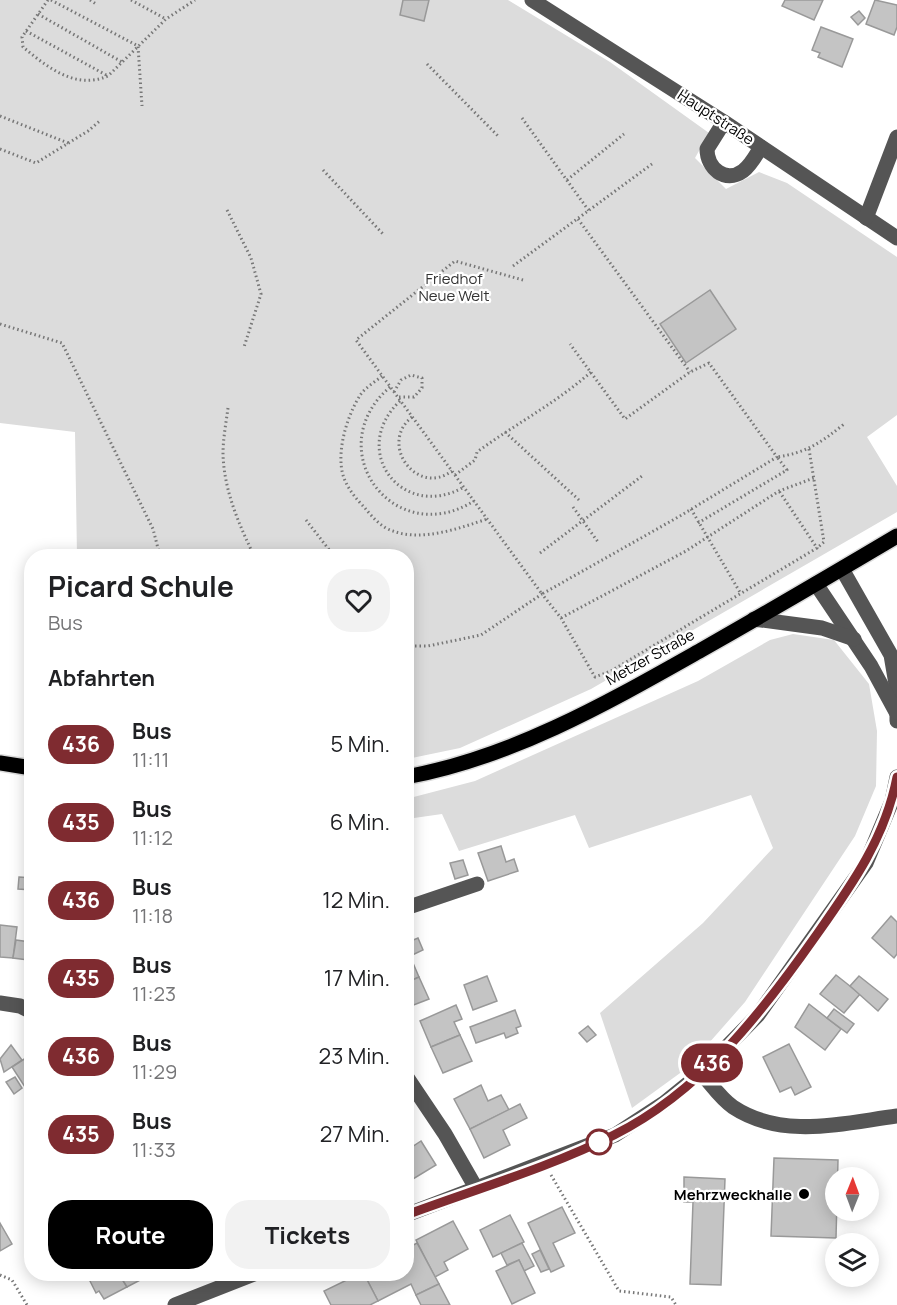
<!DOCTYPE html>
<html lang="de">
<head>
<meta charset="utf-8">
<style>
	:root { --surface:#fff; --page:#f2f2f2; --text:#202124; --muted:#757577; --accent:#000 }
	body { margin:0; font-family:Manrope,sans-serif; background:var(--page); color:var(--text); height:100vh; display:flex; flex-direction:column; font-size:22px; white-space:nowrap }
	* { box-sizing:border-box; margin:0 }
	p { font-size:20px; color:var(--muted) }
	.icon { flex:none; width:33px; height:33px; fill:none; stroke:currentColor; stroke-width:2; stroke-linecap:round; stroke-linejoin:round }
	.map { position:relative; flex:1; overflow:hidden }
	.details { position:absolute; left:24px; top:549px; width:390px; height:732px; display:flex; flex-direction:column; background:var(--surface); border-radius:24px; box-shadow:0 3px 15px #0003 }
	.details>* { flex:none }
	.badge { padding:0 12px; border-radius:20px; font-size:21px; line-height:39px }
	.needle { width:39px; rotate:1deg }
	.controls { position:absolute; left:825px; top:1167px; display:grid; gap:12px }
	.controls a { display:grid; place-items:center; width:54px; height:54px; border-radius:50%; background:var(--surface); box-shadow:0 3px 15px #0003; font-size:30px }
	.map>.badge { position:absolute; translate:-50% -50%; box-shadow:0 0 0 3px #fff }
	h2 { padding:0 24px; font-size:22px; line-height:54px }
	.round { display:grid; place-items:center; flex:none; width:63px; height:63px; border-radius:24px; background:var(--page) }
	.headline { display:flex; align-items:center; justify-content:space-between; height:102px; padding:0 24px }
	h1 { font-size:28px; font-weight:700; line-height:45px }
	.primary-button { display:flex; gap:12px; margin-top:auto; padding:12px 24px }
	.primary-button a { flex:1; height:69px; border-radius:24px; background:var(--accent); color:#fff; font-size:24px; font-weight:700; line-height:69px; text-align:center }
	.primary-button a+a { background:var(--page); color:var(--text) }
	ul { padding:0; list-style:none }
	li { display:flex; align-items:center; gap:18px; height:78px; padding:0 24px }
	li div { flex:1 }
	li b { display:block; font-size:22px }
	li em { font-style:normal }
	li .badge { min-width:66px; font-weight:700; text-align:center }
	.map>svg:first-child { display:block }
</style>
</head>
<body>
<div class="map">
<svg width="897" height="1305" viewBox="0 0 897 1305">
	<rect width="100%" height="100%" fill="#fff"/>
	<g fill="#dcdcdc">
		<path d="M0,0H508L610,62L709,133L695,158L726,189L759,172L787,183L897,257V415L867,437L897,486V512L591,689L460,748L407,759L406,556H77L75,432L0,423Z"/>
		<path d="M793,634L834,640L869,684L877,731L876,786L855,836L745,1002L687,1068L632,1108L600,1013L703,923L773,848L751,795L589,848L575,815L459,851L442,814L407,819L406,799L475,781L698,681L770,640Z"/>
	</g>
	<g fill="#c4c4c4" stroke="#999" stroke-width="1.5">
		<path d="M403,0H429L424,21L400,15Z"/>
		<path d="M785,0H823L814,20L782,6Z"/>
		<path d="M875,0L897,5V27L894,35L866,24Z"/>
		<path d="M859,11L865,18L858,25L851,17Z"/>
		<path d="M821,27L853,39L842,67L818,57L820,53L812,50Z"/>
		<path d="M710,290L736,329L686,363L660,324Z"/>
		<path d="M501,846L506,862L514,859L518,871L488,881L478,853Z"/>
		<path d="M463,860L468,875L455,879L450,863Z"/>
		<path d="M19,877L32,878V890L18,889Z"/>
		<path d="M891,916L897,922V954L894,958L872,938Z"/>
		<path d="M0,925L17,927L13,958L0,957Z"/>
		<path d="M418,938L423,950L406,958V943Z"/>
		<path d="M16,940L30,942L28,960L13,958Z"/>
		<path d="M410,956L419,977L406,983V958Z"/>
		<path d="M836,975L860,994L844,1013L820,994Z"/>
		<path d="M487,976L497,1001L473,1010L464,985Z"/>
		<path d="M859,976L888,999L878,1011L850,986Z"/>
		<path d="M419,977L429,999L406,1008V983Z"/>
		<path d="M809,1004L841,1029L825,1050L795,1027Z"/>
		<path d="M456,1005L462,1019L454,1022L460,1035L431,1047L420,1021Z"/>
		<path d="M834,1009L854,1024L847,1033L827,1018Z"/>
		<path d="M515,1010L521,1026L516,1028L518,1033L506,1038L504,1033L476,1043L470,1027Z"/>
		<path d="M588,1026L596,1035L587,1042L579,1033Z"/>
		<path d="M460,1035L472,1061L443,1073L431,1047Z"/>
		<path d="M789,1044L811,1087L795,1095L791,1087L780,1092L763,1057Z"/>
		<path d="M11,1045L22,1060L4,1072L0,1059Z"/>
		<path d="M32,1054V1083L25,1087L12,1067Z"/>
		<path d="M15,1077L22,1088L14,1094L6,1082Z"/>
		<path d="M481,1085L488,1101L501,1095L509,1110L470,1129L454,1099Z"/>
		<path d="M520,1104L527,1118L503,1130L510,1145L484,1158L470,1129Z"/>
		<path d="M421,1141L436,1165L413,1179L406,1169V1151Z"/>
		<path d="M774,1158L838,1160L836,1238L771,1236Z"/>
		<path d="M684,1177L725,1179L721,1285L690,1284L693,1202H684Z"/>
		<path d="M562,1207L575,1233L553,1243L564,1266L551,1272L528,1223Z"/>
		<path d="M510,1215L524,1242L493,1257L480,1230Z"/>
		<path d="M453,1221L468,1249L444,1262L448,1270L435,1277L416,1240Z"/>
		<path d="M0,1223L12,1244L0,1251Z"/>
		<path d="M417,1243L439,1284L416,1295L411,1284L378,1301L364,1274H406V1249Z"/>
		<path d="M522,1243L534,1266L524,1271L519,1260L507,1265L501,1253Z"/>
		<path d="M540,1250L549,1269L541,1272L532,1254Z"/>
		<path d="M519,1260L535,1293L512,1304L496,1271Z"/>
		<path d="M90,1274H119L127,1287L104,1299L99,1291L96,1293L90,1281L93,1279Z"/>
		<path d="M119,1274H144L146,1277L127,1287Z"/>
		<path d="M359,1274H364L378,1301L370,1305H331L324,1291Z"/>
		<path d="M439,1284L450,1305H421L416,1295Z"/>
	</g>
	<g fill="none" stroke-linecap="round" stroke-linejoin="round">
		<defs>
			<g id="major">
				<path d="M0,763L32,768"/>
				<path d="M406,777C514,757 609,702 703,649C768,612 833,574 897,536"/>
			</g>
		</defs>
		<use href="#major" stroke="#dbdbdb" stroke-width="18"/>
		<g stroke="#777" stroke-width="3" stroke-dasharray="1.5 3" stroke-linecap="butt">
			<path d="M48,0L22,37L23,47C47,67 75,90 108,76L166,19L195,0"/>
			<path d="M51,0L138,46L142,106"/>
			<path d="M90,0L96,4"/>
			<path d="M131,0L164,18"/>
			<path d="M38,14L122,62"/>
			<path d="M26,31L108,76"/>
			<path d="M427,64L499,137"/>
			<path d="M0,116L68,143"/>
			<path d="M522,118L589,211"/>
			<path d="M0,149L36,163L88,131L101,120"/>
			<path d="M323,170L383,234"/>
			<path d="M567,180L624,134"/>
			<path d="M227,210L251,258L261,294L244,347"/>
			<path d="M578,219L690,372"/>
			<path d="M513,266L652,164"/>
			<path d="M523,280L455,261L356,340L542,594L680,516L777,457L709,363L690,372L625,419L570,344"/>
			<path d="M0,324L62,343L153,529L160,556"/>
			<path d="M382,376C375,382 366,387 361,394C347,415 335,454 344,478C348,489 357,500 365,508C372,517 382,528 393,531C422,542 460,528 487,519"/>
			<path d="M390,387C318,449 394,551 474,501"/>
			<path d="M394,392L401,380L411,375L422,378V388L414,397H399"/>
			<path d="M400,401C348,450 402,522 464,487"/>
			<path d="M228,408C226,423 223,439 223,454C224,491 239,524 254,556"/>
			<path d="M412,417C378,444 417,497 452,471"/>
			<path d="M505,432L579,500"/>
			<path d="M809,449L824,542L817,548"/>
			<path d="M455,475L475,460L477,452C514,425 556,403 591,372"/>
			<path d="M573,507L598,542"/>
			<path d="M691,509L741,594"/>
			<path d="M306,520L334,556"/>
			<path d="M698,523L787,470L777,457C806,453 822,442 844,424"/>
			<path d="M540,553L642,476"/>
			<path d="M561,618L686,551L779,491L814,478"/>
			<path d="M406,646H428L481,635L542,594L561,618L595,677L611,671L817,548L779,491"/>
			<path d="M551,1175L619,1291L671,1297L676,1305"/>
			<path d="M0,1275L12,1280L27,1305"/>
		</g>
		<g stroke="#555" stroke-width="15">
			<path d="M532,0L724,122L897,238"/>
			<path d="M724,122L707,149C707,168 725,184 743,171C751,165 756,155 761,147"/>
			<path d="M866,218L897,137"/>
			<path d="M842,569L891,655L897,690V721"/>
			<path d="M816,584L871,666L896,712"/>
			<path d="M754,619L822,628L854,639"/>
			<path d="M406,908L477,884"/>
			<path d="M0,1003L20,1006L32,1012"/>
			<path d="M701,1073C711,1084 721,1099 733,1107C783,1140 843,1123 897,1116"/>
			<path d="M406,1076L445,1134L476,1188"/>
			<path d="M406,1215L615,1135L664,1103L701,1073L758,1015L866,863L892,801L897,777"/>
			<path d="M175,1305L254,1274"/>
		</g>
		<use href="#major" stroke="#000" stroke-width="15"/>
	</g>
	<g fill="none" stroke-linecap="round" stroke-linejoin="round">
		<defs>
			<path id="line" d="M406,1215C473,1190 551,1167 614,1135C700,1092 761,1014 815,937C851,886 885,839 897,777"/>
		</defs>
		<use href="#line" stroke="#fff" stroke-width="14"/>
		<use href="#line" stroke="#7f2b30" stroke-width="9"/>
	</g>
	<circle fill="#fff" stroke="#7f2b30" stroke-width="3" cx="599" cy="1142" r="12"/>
	<circle fill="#000" stroke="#fff" stroke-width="2" cx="804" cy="1194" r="6"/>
	<g text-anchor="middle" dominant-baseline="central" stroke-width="4.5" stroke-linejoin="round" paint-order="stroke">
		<g font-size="15" fill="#000" stroke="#fff">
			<text transform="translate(716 117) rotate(33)">Hauptstraße</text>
			<text transform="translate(650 657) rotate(-29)">Metzer Straße</text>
		</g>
		<g font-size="15" fill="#333" stroke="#fff">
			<text x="454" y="278">Friedhof<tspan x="454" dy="17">Neue Welt</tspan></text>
		</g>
		<g font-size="15" font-weight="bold" fill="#000" stroke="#fff" text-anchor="end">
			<text x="792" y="1194">Mehrzweckhalle</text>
		</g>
	</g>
</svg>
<div class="controls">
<a><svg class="needle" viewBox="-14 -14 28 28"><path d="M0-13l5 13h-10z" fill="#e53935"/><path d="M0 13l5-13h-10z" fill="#757577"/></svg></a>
<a><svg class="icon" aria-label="layers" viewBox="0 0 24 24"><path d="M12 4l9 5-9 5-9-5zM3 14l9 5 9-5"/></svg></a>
</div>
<b class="badge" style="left:712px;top:1063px;background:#7f2b30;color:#fff">436</b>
<section class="details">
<div class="headline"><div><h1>Picard Schule</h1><p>Bus</p></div><a class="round"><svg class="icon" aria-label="heart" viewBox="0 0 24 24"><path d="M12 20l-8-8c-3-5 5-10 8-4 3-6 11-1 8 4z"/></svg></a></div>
<h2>Abfahrten</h2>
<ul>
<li><span class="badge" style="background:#7f2b30;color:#fff">436</span><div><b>Bus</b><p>11:11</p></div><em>5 Min.</em></li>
<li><span class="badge" style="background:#7f2b30;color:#fff">435</span><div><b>Bus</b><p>11:12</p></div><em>6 Min.</em></li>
<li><span class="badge" style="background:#7f2b30;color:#fff">436</span><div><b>Bus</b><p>11:18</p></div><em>12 Min.</em></li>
<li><span class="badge" style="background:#7f2b30;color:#fff">435</span><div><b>Bus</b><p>11:23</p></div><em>17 Min.</em></li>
<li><span class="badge" style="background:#7f2b30;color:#fff">436</span><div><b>Bus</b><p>11:29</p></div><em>23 Min.</em></li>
<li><span class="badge" style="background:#7f2b30;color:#fff">435</span><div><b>Bus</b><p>11:33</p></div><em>27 Min.</em></li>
</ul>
<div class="primary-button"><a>Route</a><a>Tickets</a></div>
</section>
</div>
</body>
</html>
